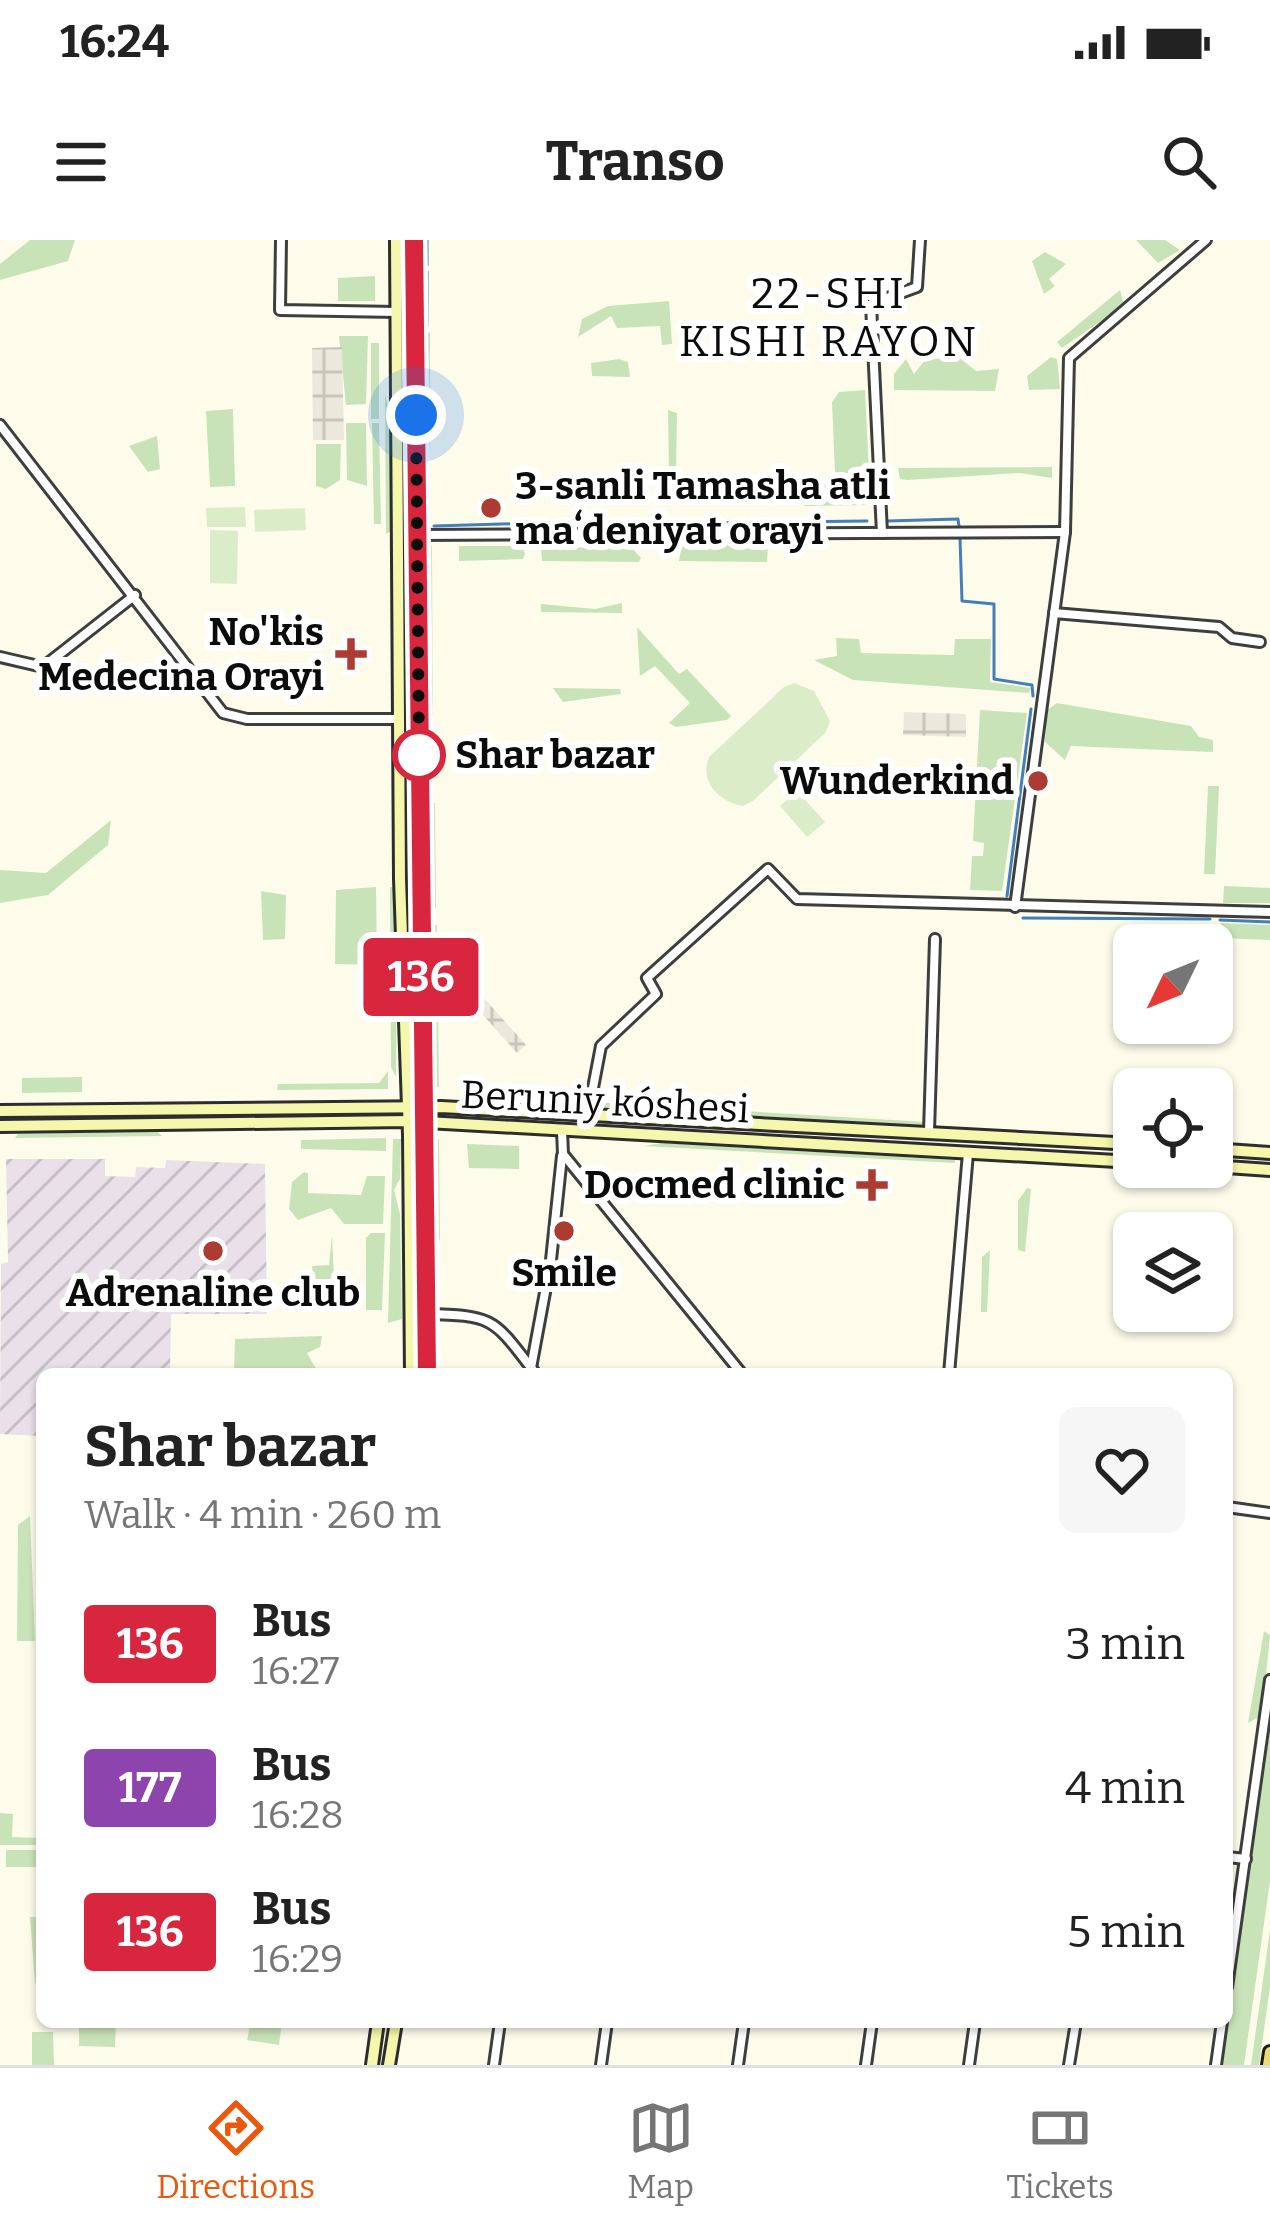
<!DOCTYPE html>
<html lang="en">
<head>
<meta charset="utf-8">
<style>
	:root { --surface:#fff; --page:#f6f6f6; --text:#222; --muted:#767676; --line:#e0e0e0; --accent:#ea580c }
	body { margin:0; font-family:Bitter,serif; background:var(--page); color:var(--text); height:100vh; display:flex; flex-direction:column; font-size:45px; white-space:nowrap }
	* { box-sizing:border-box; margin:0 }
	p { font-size:39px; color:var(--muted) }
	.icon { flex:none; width:66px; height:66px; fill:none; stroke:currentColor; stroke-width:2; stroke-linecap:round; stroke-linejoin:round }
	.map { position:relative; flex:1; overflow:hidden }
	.details { position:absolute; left:36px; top:1128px; width:1197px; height:660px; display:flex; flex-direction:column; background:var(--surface); border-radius:18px; box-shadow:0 3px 9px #0004 }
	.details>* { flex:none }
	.badge { padding:0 24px; border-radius:9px; font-size:42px; line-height:78px }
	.needle { width:78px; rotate:227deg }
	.fabs { position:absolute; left:1113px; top:684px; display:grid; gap:24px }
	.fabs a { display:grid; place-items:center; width:120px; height:120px; border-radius:18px; background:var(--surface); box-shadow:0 3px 9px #0004; font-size:60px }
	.you { position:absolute; width:60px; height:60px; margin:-30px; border:9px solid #fff; border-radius:50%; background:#1a73e8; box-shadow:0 0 0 18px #1a73e833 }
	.map>.badge { position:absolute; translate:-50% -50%; box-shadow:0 0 0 6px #fff }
	.round { display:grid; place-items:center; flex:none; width:126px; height:126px; border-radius:18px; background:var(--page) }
	.head { display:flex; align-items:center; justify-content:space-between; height:204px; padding:0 48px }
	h1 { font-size:57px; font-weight:700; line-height:90px }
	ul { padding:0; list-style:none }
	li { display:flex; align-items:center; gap:36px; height:144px; padding:0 48px }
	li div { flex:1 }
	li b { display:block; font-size:45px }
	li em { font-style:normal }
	li .badge { min-width:132px; font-weight:700; text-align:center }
	.status { display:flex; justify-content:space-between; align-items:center; height:84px; padding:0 60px; background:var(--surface); direction:ltr }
	.status svg { height:33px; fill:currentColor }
	header { display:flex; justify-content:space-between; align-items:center; height:156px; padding:0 48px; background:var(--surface); font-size:54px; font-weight:700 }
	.menu { display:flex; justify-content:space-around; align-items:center; height:168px; border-top:3px solid var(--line); background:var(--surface); font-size:33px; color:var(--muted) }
	.menu a { display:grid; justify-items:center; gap:6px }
	.menu .selected { color:var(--accent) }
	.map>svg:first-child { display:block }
</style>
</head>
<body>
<div class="status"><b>16:24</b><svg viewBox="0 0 49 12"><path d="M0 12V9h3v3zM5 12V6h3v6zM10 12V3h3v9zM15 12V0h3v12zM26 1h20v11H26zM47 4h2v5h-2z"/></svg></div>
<header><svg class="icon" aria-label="menu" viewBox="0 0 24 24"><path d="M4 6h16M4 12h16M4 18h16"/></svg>Transo<svg class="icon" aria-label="search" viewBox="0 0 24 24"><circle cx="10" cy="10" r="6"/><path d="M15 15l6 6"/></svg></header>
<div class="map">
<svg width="1270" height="1825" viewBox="0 0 1270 1825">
	<defs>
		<pattern id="industrial-furrows" width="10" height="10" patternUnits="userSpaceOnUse" patternTransform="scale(3)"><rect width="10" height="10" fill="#e9e0e9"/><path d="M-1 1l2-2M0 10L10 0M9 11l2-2" fill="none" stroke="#c6bfc6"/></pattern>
		<pattern id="plaza-grid" width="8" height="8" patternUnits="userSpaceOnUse" patternTransform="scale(3)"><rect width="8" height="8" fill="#ebe9dc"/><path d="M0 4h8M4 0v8" fill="none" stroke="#c8c6bb"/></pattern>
	</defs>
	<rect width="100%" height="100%" fill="#fdfceb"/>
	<path fill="url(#industrial-furrows)" d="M6,919H105V936L135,937L136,927L165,928L166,920L265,924L267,1074H171L170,1134H42V1196L0,1194L1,1024L8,1022Z"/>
	<g fill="#c9e3b9">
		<path d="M30,0H75L68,21L0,40V24Z"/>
		<path d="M1136,0H1165L1180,10L1158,23Z"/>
		<path d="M1045,12L1066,24L1049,39L1055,46L1044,54L1032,21Z"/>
		<path d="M375,36V61H338V38Z"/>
		<path d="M1120,50L1124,65L1062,108L1057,102Z"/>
		<path d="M669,61L672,104L662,105L660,86L617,88L611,76L578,97L582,79L608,66Z"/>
		<path d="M425,93H430V220L425,219Z"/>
		<path d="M339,96H368L366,164L346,165Z"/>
		<rect x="371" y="103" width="8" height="76"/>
		<path d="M1051,117L1057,119L1060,149L1029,150L1027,136Z"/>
		<path d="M945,118L961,119L976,131L999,129L995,151L894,150V134L906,119L914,134L925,120Z"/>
		<path d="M619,119L628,122L630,137L592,136L591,123Z"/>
		<path d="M865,150L869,233L835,234L832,162L839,152Z"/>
		<path d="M385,155L392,180L393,290L386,294Z"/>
		<path d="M233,169L235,246L210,247L206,171Z"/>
		<path d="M668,170L677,173L676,236H669Z"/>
		<path d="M346,183H366L367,246L347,240Z"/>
		<path d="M372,183H379L381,284H374Z"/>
		<path d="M157,196L160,229L148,232L129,206Z"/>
		<path d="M316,204H341L340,240L326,249L316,246Z"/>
		<path d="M1052,227V238L1020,233L907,240L900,239L898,228Z"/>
		<path d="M805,244L870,245L871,265L804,266Z"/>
		<path d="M682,303H768L767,322L679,321Z"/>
		<path d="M432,306L433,508L425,307Z"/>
		<path d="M459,306H522L525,314L523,319L459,321Z"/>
		<path d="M541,307L632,308L641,318L639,322L542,321Z"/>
		<path d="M622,363V373L541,372V364L595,369Z"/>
		<path d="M637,387L679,434L687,429L731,476L727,480L676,487L669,483L690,463L655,426L640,436Z"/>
		<path d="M836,398L859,399L861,413L954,415L955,399H991L990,442L1031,448L1029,453L853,440L814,420L837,416Z"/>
		<path d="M553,448L620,449L621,454L563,462Z"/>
		<path d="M1057,463L1191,486L1199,497L1213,500V512L1071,506L1065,520L1045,502L1046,471Z"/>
		<path d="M980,470L1027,473L1002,651L970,650L972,616H983L984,603L973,601Z"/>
		<path d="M1208,546H1219L1215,634H1204Z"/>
		<path d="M435,563L436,668H429V564Z"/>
		<path d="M111,580L108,605L48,655L0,663V630L46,633Z"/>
		<path d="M1224,646L1270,648V663H1223Z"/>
		<path d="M376,647L377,725L335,724L336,650Z"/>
		<path d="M390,647H397L396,837L391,827Z"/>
		<path d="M261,651L286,655L285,699L263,700Z"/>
		<path d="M1221,683L1270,685V700L1220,698Z"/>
		<path d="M429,685H437L439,847H432Z"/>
		<path d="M388,831V849L277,850L278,844L379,843Z"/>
		<path d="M82,837V852L22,853V838Z"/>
		<path d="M593,862L926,882L923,886L597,867Z"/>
		<path d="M157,891L162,896L15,898L18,894Z"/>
		<path d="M386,898V911L301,909V900Z"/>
		<path d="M393,899H401L400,939L394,950L400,974L402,1079L388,1083Z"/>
		<path d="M439,899L440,1001L433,984V900Z"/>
		<path d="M662,903L955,920V923L644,906Z"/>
		<path d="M467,904L519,906V929L469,928Z"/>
		<path d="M304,932L308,933V953L361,955L367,936H385L383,984H344L331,968L298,980L289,969L292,942Z"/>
		<path d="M1027,948L1031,949L1025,1012L1018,1010V961Z"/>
		<path d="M371,993H385L382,1070H366V998Z"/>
		<path d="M332,995L335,1058L315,1053L312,1026L329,1025Z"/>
		<path d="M990,1010L987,1072H981L982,1017Z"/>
		<path d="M322,1096L320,1107L307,1113L319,1134H234L235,1099Z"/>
		<path d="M30,1276L35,1401H17L18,1285Z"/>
		<path d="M1264,1391L1270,1395L1262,1475L1248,1483Z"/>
		<path d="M1270,1474V1641L1244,1825H1219Z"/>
		<path d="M0,1573L13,1574L12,1597L42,1598V1605H0Z"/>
		<rect x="6" y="1610" width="36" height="17"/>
		<path d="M30,1677H42V1743H35Z"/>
		<path d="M1270,1690V1747L1259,1825H1251Z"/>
		<path d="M79,1782H116L115,1807L79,1806Z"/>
		<path d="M251,1782H282L279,1805L247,1800Z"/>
		<path d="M32,1792H53L54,1825H32Z"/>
	</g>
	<g fill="#dbecc9">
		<path d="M245,267L246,287H207L206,268Z"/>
		<path d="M305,268L306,290L255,292L254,270Z"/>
		<path d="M210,290L238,291L237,344L210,343Z"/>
		<path d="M794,443L814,451L830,481L826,492L753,561L743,566C719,562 699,542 709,517L784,447Z"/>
		<path d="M797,551L825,582L807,597L780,566Z"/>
	</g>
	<g fill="url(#plaza-grid)">
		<path d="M342,107L344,200H313L312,108Z"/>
		<path d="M904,472L966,474V497L903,495Z"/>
		<path d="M466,738L526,805L517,813L457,746Z"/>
	</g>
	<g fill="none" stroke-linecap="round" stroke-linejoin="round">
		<g stroke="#437ebe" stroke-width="3">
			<path d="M427,0V25"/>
			<path d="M427,32V86"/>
			<path d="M427,93L428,218"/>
			<path d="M428,229V286"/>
			<path d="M887,281L958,279L959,286"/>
			<path d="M555,283H678"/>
			<path d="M692,283L867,281"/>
			<path d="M434,286L539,283"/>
			<path d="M960,298L962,361L994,364V439L1032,445L1033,456"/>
			<path d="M429,308L432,538"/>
			<path d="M432,563L433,669"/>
			<path d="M1007,656L1031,469"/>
			<path d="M1023,678L1210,679"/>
			<path d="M1220,680L1270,682"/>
			<path d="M433,684L435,824"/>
		</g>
		<defs>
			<g id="street">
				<path d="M281,0L280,70L397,72"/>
				<path d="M0,185L223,473L247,479H398"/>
				<path d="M882,293L871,64L917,47L920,0"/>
				<path d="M416,295L1065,292"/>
				<path d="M1054,373L1219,387L1232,398L1260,402"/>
				<path d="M0,417L43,427L135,355"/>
				<path d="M1015,667L1065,292L1069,118L1206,0"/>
				<path d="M588,874L601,806L656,754L647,738L768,629L797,659L1270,672"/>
				<path d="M562,890L563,914L742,1134"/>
				<path d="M929,892L935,699"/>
				<path d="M426,1074C496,1075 494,1080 536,1134"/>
				<path d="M531,1128L551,1020L562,916"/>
				<path d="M949,1134L968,913"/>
				<path d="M1227,1267L1270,1273"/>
				<path d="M1227,1617L1246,1619"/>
				<path d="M1227,1747L1270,1440"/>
				<path d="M494,1825L500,1782"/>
				<path d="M601,1825L607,1782"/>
				<path d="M738,1825L744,1782"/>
				<path d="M866,1825L872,1782"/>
				<path d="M969,1825L975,1782"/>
				<path d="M1069,1825L1076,1782"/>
				<path d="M1216,1825L1222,1782"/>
			</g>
			<g id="secondary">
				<path d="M396,0L400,639L409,895L411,1134"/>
				<path d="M414,0L427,1134"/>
				<path d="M0,871L441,867L1134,904"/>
				<path d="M0,886L409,881L1134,922"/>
				<path d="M1212,909L1270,913"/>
				<path d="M1212,926L1270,930"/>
				<path d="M372,1825L378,1782"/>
				<path d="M389,1825L396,1782"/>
			</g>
			<path id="primary" d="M1268,1825L1270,1812"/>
		</defs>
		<use href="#street" stroke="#3e3e3e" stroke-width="14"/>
		<use href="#secondary" stroke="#2d2d2d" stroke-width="16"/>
		<use href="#primary" stroke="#1c1c1c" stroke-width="16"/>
		<use href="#street" stroke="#fff" stroke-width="8"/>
		<use href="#secondary" stroke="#f5f7ac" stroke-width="10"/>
		<use href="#primary" stroke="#eadc6e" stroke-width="10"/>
	</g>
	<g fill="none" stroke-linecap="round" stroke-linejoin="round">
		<defs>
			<path id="line" d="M414,0L427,1134"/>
		</defs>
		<use href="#line" stroke="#fff" stroke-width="27"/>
		<use href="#line" stroke="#d7263d" stroke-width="18"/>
		<path stroke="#0b0b0b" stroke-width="12" stroke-dasharray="0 21.6" d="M416,175L419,515"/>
	</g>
	<g fill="#ac3b32" stroke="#fff" stroke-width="4.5">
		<circle cx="491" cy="268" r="12"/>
		<path d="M345 396h12v12h12v12h-12v12h-12v-12h-12v-12h12z"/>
		<circle cx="1038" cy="541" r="12"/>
		<path d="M866 927h12v12h12v12h-12v12h-12v-12h-12v-12h12z"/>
		<circle cx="564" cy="991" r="12"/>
		<circle cx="213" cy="1011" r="12"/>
	</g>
	<circle fill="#fff" stroke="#d7263d" stroke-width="6" cx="419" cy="515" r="24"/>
	<g text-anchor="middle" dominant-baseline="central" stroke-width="12" stroke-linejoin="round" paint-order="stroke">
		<g font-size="39" font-weight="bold" fill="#0b0b0b" stroke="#fff" text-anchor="end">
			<text x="515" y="246" text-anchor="start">3-sanli Tamasha atli<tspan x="515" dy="45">maʻdeniyat orayi</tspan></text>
			<text x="324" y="392">No'kis<tspan x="324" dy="45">Medecina Orayi</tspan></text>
			<text x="1014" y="541">Wunderkind</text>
			<text x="845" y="945">Docmed clinic</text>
			<text x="564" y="1033" text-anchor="middle">Smile</text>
			<text x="213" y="1053" text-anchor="middle">Adrenaline club</text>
		</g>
		<g font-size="39" font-weight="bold" fill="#0b0b0b" stroke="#fff" text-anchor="start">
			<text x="455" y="515">Shar bazar</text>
		</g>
		<g font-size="39" fill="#0b0b0b" stroke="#fff">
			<text transform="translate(605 862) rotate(3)">Beruniy kóshesi</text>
		</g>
		<g font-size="42" letter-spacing="3" fill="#0b0b0b" stroke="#fff">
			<text x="829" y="54">22-SHI<tspan x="829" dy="48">KISHI RAYON</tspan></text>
		</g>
	</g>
</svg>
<div class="fabs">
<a><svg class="needle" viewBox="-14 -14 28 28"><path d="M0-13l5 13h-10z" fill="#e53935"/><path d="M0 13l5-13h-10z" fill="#767676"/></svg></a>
<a><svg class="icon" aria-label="locate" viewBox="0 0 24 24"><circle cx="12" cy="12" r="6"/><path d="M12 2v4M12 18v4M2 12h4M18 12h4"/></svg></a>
<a><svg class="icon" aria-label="layers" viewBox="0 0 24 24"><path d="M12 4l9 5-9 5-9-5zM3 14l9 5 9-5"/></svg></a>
</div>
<div class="you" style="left:416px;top:175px"></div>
<b class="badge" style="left:421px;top:737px;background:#d7263d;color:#fff">136</b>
<section class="details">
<div class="head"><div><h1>Shar bazar</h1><p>Walk · 4 min · 260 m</p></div><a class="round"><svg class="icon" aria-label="heart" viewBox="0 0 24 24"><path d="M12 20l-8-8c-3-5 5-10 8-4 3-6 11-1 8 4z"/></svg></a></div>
<ul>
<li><span class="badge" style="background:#d7263d;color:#fff">136</span><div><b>Bus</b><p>16:27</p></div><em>3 min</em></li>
<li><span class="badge" style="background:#8e44ad;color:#fff">177</span><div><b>Bus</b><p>16:28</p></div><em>4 min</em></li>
<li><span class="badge" style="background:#d7263d;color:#fff">136</span><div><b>Bus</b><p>16:29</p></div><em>5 min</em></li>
</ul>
</section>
</div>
<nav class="menu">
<a class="selected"><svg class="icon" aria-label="directions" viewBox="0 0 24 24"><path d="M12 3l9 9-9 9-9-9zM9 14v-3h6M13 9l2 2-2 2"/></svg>Directions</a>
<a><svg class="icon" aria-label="map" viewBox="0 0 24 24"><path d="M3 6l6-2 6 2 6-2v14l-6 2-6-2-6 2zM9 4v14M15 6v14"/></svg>Map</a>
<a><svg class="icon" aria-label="tickets" viewBox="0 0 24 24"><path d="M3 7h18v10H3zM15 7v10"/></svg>Tickets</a>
</nav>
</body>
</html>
